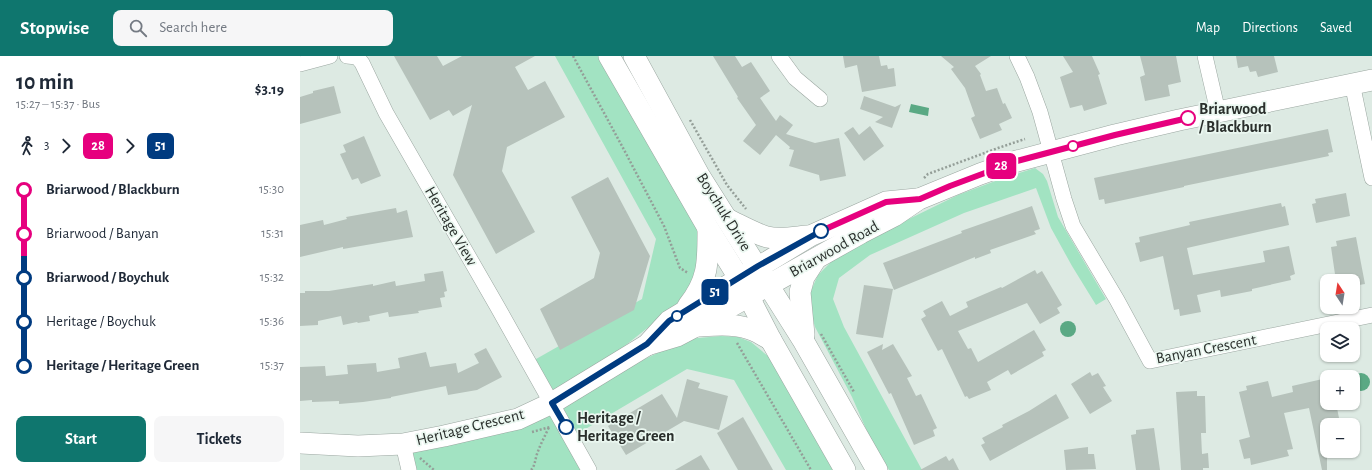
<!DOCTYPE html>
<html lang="en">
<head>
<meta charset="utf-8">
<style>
	:root { --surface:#fff; --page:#f6f6f7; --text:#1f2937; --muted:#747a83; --accent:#0f766e }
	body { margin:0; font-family:"Alegreya Sans",sans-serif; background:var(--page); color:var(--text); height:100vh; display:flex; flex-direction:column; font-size:15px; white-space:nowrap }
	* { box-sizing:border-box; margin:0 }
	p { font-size:13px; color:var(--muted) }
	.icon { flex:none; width:22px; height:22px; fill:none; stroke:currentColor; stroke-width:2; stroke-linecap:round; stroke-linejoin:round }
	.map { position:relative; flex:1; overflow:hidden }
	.side { display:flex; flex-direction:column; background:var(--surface); width:300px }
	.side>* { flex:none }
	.badge { padding:0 8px; border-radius:6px; font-size:14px; line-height:26px }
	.needle { width:26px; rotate:348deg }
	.controls { position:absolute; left:1020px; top:218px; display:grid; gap:8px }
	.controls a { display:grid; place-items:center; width:40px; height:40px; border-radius:8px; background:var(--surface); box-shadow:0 1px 3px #0004; font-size:20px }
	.map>.badge { position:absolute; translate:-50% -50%; box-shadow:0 0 0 2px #fff }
	.legs { display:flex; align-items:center; gap:6px; height:44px; padding:0 16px; font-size:13px }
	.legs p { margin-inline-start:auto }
	.summary { display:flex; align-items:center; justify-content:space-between; height:68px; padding:0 16px }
	h1 { font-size:22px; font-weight:600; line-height:30px }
	.primary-button { display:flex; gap:8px; margin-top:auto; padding:8px 16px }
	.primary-button a { flex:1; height:46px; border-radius:8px; background:var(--accent); color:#fff; font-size:16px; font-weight:600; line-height:46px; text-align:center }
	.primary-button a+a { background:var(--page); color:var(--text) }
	ul { padding:0 16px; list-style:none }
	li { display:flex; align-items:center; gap:14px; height:44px; font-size:15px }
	li i { display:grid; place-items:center; width:6px; height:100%; margin:0 5px; background:currentColor }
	li i::after { content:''; width:10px; height:10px; margin:-5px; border:3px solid; border-radius:50%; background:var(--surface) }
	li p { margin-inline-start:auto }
	li:first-child i { background:linear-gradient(#0000 50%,currentColor 0) }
	li:last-child i { background:linear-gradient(currentColor 50%,#0000 0) }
	header { display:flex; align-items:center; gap:24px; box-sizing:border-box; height:56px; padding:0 20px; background:var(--accent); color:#fff }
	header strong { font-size:19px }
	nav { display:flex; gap:22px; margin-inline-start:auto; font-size:14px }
	.search { width:280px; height:36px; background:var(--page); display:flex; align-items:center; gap:10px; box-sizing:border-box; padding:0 14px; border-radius:8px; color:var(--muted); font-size:15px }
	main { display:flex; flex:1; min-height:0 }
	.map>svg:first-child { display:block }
</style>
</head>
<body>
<header>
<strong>Stopwise</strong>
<div class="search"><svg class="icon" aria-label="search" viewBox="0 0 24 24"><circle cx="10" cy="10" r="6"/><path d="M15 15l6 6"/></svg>Search here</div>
<nav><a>Map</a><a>Directions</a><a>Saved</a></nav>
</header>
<main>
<section class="side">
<div class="summary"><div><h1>10 min</h1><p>15:27 – 15:37 · Bus</p></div><b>$3.19</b></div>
<div class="legs"><svg class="icon" aria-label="walk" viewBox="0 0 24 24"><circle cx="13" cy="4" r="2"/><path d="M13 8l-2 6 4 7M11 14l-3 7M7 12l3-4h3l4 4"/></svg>3<svg class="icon" aria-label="forward" viewBox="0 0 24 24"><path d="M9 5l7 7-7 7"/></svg><b class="badge" style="background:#e6007e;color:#fff">28</b><svg class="icon" aria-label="forward" viewBox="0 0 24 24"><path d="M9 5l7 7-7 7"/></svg><b class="badge" style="background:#003b80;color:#fff">51</b></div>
<ul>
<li><i style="color:#e6007e"></i><b>Briarwood / Blackburn</b><p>15:30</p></li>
<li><i style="color:#e6007e"></i><span>Briarwood / Banyan</span><p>15:31</p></li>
<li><i style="color:#003b80"></i><b>Briarwood / Boychuk</b><p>15:32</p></li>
<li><i style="color:#003b80"></i><span>Heritage / Boychuk</span><p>15:36</p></li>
<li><i style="color:#003b80"></i><b>Heritage / Heritage Green</b><p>15:37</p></li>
</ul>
<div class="primary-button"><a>Start</a><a>Tickets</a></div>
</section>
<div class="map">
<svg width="1072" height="414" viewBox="0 0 1072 414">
	<rect width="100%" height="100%" fill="#ddeae3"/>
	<g fill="#a2e3c2">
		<path d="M255,0H309L408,172L397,239L360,262L254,346L387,283L421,280L438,281L451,286L469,301L538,414H486L434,324L387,313L272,381L289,414H109L105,389L251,347L229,307L342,243L356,183Z"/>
		<path d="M735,112L743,118L747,125L758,161L806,243L796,249L772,210L751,172L736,132L664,157L570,199L539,222L533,243L544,271L622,414H589L570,382L552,341L515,271L509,251V239L518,219L535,202L570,182L658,139L706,121Z"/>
	</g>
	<g fill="#5aa984">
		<path d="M611,48L629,52L628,60L609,56Z"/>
		<circle cx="768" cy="273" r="8"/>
		<circle cx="1061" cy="326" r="9"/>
	</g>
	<g fill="#b6c2bb">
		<path d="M94,0H137L143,10L162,0H235L215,11L228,34L245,25L265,61L207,91L202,115L235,176L196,198L153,119L172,49L153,60L149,54L130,64Z"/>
		<path d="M413,0H435L442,11L451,6L470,35L460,42L476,65L480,59L493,69L486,78L515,87L539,82L546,120L520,125L519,119L489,110L494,94L489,93L490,91L476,79L460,99L443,85L456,69L437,42L438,41Z"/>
		<path d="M543,0H579L581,10L587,9L588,13L594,12L596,30L562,36L557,9L545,12Z"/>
		<path d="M641,0H691L675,10L681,18L680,19L686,35L697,32L703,48L705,47L712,62L699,68L702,74L680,83L671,62L675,60L665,32L651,13L654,11Z"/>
		<path d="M763,0H792L800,18L798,19L807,48L784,55L782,49L770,52L760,21L773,16Z"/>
		<path d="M840,0H876L881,26L868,29L870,40L845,45L840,21L845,19Z"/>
		<path d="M936,0H974L978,16L958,21L956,15L950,16L948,10L938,12Z"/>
		<path d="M34,30L41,57L0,68V41L13,37V35Z"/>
		<path d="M564,40L595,51L601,48L592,72L575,66L583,61L560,53Z"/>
		<path d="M570,70L584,90L564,105L544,77L553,71L559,79Z"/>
		<path d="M1028,73L1033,96L1028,97L1029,100L884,130V131L805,148L804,143L799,144L794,122Z"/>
		<path d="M64,80L81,120L61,128L58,122L52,124L40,98L46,96L43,89Z"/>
		<path d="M308,121L350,200L334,254L260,294L240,253L294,222L300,197L271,141Z"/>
		<path d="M1046,137L1050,160L1016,167L1012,148L1016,147L1015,143Z"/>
		<path d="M981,147L982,151L985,150L989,169L887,192L893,219L965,206L963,195L989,190L995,218L990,220L991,224L952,233V235L921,241L920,234L897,239L901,256L880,260L879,253L874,254L863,200L840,206L835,187L840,186L839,181L890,169L889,166Z"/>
		<path d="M732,150L740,173L734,175L736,178L690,194L691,197L675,203V201L594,234L583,207L662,177L661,175Z"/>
		<path d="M96,152L97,157L107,154L113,181L43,193V191L0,201V169L23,164L24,169L47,163L46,161Z"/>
		<path d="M1056,181L1065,228L1053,230V225H1036L1031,191L1037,190L1036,185Z"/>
		<path d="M735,214L737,218L742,215L762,249L757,252L760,257L740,268L727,247L658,275L668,293L671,292L678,306L734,274L746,294L742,296L744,300L711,319L708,314L687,326L691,334L669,343L667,340L665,341L642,293L638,295L631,282L621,263L626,260L623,255L642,245L650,260L668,251L666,246L701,231L702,232Z"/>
		<path d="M143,215L147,235L144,236L145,241L140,242L142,251L118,255L119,257L89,261L88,256L69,260L70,265L58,267L57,266L43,269L41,260L18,265V269L0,270V237H5V235H29L73,228V230L95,225L96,230L125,225L124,218Z"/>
		<path d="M564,229L593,233L583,282L556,278Z"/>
		<path d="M583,288L582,294L593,288L612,320L607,322L616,340L621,338L637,372L633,374L635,380L614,389L591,337L589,338L567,296Z"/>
		<path d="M186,292L202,321L177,334L148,339L146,330L91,341V342L63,346L39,348V345L12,346V344L0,345V311L25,310L26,320L48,318L47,309L76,307L77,316L100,312L98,302L126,296L130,311L156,307L158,317L179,307L174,298Z"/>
		<path d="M790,316L792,320L798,317L806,330L803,331L812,345L790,358L771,328Z"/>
		<path d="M1027,322V347H1036L1040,367L1027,369V414H1022L1009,352L984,357L993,393L987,394L989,400L951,409L950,402L944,403L939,384L950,381L939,336L947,334L946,330L968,325L972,341L993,336L992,330Z"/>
		<path d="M387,323L400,327L398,332L428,340L419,374L384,365L326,399L308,370L362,338L377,362Z"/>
		<path d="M897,335V340H905L906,377H901L902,398L908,397L909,412H903V414H881L876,336Z"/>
		<path d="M756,338L769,362L690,405L681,389L685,387L682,382L703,371L702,369L729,355Z"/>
		<path d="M443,361L455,382L473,414H438L430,400L417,377Z"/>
		<path d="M854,372L860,414H836L831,379L836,378V374Z"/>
		<path d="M788,391V398H794L796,413L766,414L764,394Z"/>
		<path d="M401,399L410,414H375Z"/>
		<path d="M646,400L649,405L653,402L659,414H620Z"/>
	</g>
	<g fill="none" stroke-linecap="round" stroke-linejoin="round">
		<defs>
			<g id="street">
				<path d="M47,0L57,1L62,7L86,57L197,250L289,414"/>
				<path d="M479,0L495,22L520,43"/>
				<path d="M717,0L727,21L740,56L764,143L773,170L817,244L850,305L1072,259"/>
				<path d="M905,0L918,56"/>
				<path d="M0,8L30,0"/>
				<path d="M1052,27L1072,122"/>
				<path d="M103,388L109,414"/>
			</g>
			<g id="secondary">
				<path d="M309,0L408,172L439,222L471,284L545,414"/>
				<path d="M334,0L399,119L504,286L577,414"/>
				<path d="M427,163C440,169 453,177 467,181C480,184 495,181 507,180"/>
				<path d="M388,250C409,224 408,205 408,173"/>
				<path d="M398,270C417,269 437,267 455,275C460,277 466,281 471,284"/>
				<path d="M504,279L500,236L504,221L515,204"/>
				<path d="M347,289L377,280L396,270L561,177L594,160L619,143L680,118L717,105L815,79L879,64L1072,24"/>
				<path d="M0,387L58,390L103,388L144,380L218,363L252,347L347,289L369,265L510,180L586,146L617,143"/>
			</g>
		</defs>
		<use href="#street" stroke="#9ba7a1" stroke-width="16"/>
		<use href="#secondary" stroke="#9ba7a1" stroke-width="22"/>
		<g stroke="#949e98" stroke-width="2.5" stroke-dasharray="2 2" stroke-linecap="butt">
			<path d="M273,0L322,90L364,170L380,212L388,217"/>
			<path d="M390,64L427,129L446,153"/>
			<path d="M624,122L628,118L698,92L725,83"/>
			<path d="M521,278L554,336"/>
			<path d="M437,287L511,414"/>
			<path d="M232,376L250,371"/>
			<path d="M120,402L134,414"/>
			<path d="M231,414C235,410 235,404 237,398C240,389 245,380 249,371"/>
		</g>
		<use href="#street" stroke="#fff" stroke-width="15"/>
		<use href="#secondary" stroke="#fff" stroke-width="21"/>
	</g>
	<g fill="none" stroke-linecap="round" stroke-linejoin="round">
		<defs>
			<path id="line-1" d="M521,175L586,146L620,143L650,130L717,105L815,79L888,62"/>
			<path id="line-2" d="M266,371L252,347L347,288L369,265L458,210L521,175"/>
		</defs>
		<use href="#line-1" stroke="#fff" stroke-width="9"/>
		<use href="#line-2" stroke="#fff" stroke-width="9"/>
		<use href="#line-1" stroke="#e6007e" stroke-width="6"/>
		<use href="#line-2" stroke="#003b80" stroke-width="6"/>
	</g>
	<g fill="#fff" stroke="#e6007e" stroke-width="2">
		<circle cx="888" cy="62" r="7"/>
		<circle cx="773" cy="90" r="5"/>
	</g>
	<g fill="#fff" stroke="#003b80" stroke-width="2">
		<circle cx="521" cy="175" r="7"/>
		<circle cx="377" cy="260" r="5"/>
		<circle cx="266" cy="371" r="7"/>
	</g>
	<g text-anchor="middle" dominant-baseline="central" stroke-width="3.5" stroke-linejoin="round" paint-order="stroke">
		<g font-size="16" font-weight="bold" fill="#2a2f2c" stroke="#eaf7f0" text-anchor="start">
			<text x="899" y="53">Briarwood<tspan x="899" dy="18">/ Blackburn</tspan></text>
			<text x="277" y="362">Heritage /<tspan x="277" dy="18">Heritage Green</tspan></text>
		</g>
		<g font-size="16" fill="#2a2f2c" stroke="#eaf7f0">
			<text transform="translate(424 156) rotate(58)">Boychuk Drive</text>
			<text transform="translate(151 170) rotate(60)">Heritage View</text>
			<text transform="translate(534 193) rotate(-29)">Briarwood Road</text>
			<text transform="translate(906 293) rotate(-11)">Banyan Crescent</text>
			<text transform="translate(170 371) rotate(-14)">Heritage Crescent</text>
		</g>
	</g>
</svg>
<div class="controls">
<a><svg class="needle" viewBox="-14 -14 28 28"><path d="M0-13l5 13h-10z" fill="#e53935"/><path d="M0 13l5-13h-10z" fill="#747a83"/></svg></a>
<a><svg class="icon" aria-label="layers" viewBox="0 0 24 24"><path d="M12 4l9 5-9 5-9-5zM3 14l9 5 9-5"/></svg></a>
<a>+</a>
<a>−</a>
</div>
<b class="badge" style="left:701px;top:110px;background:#e6007e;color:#fff">28</b>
<b class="badge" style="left:415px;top:236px;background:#003b80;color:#fff">51</b>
</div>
</main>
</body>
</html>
